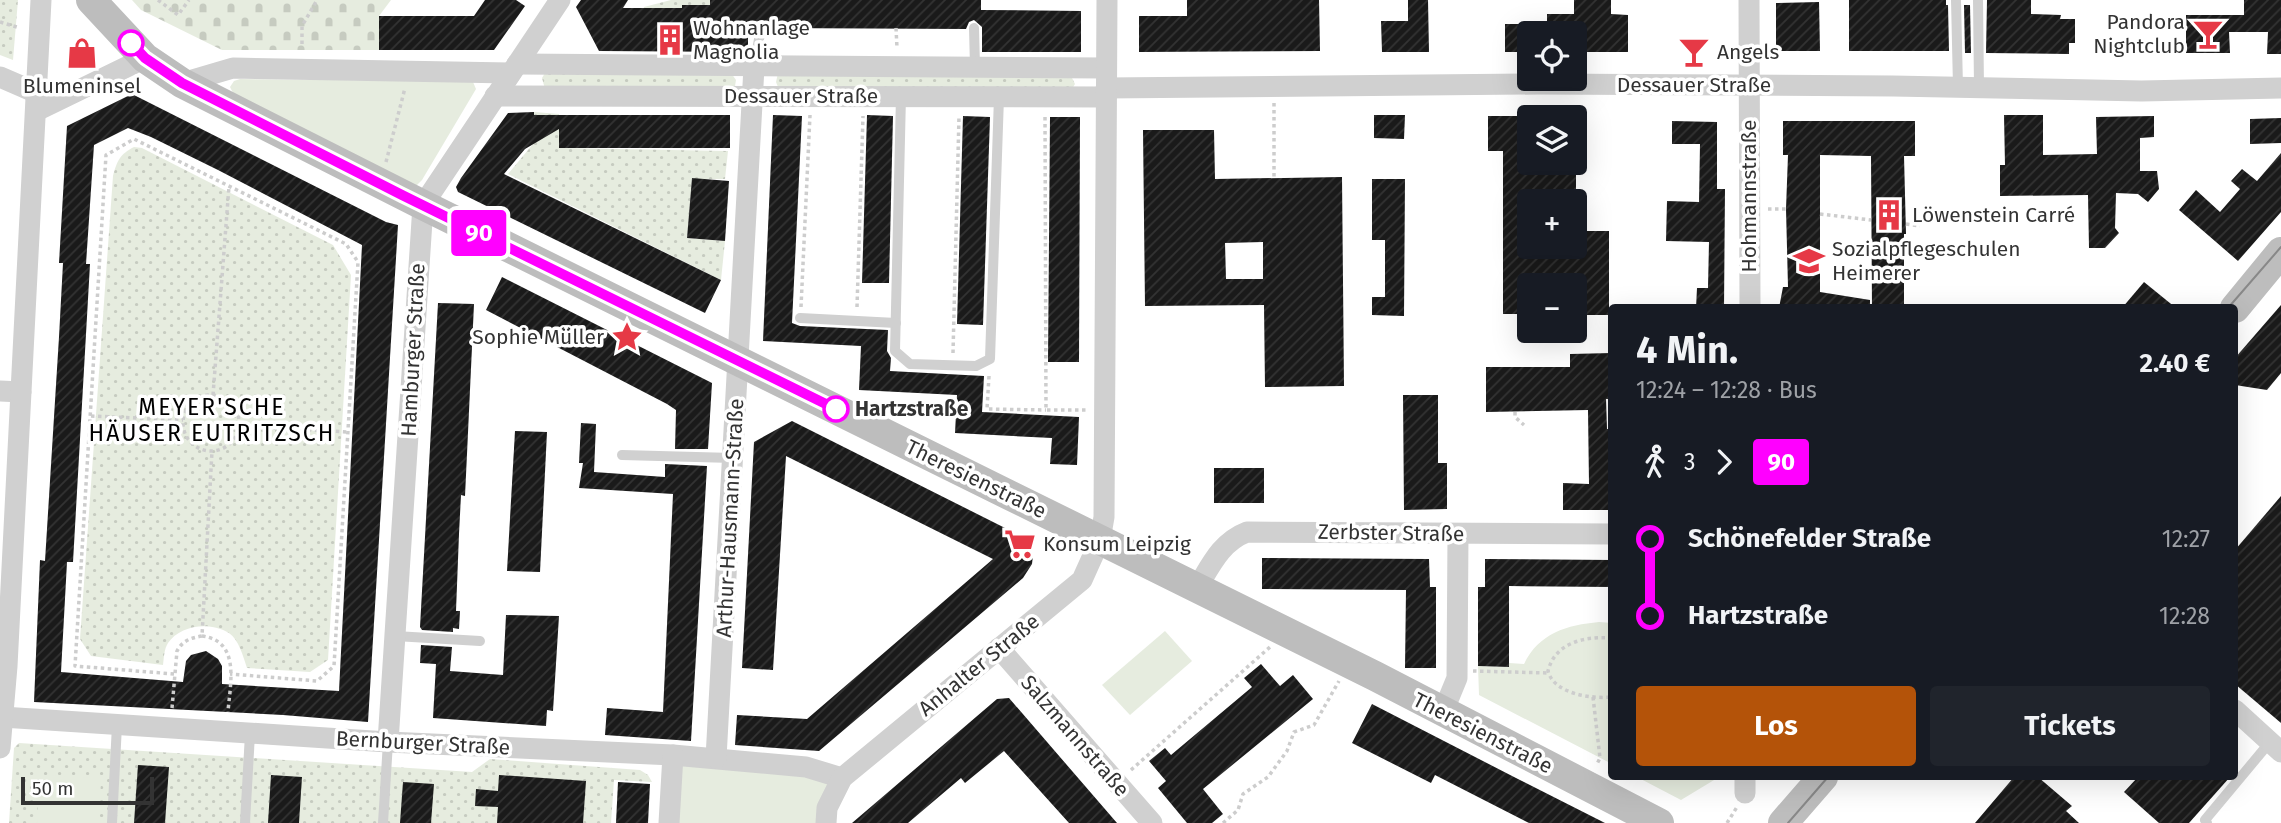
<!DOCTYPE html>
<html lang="de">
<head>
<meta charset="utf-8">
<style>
	:root { --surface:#171b24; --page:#20242c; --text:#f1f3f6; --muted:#9ea1a6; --accent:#b45309 }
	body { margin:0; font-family:"Fira Sans",sans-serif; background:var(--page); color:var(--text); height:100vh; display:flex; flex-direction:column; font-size:26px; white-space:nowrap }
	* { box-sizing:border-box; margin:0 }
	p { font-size:23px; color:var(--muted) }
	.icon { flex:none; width:38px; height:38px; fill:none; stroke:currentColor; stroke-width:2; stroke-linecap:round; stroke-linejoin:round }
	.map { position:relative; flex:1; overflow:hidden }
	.side { position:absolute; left:1608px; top:304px; width:630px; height:476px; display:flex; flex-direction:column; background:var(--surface); border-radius:7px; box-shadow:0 7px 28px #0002 }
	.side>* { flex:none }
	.badge { padding:0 14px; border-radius:5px; font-size:24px; line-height:46px }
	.buttons { position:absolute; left:1517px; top:21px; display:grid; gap:14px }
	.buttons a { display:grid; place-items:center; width:70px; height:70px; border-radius:7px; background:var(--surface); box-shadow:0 7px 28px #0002; font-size:35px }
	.scale { position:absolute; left:21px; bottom:18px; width:133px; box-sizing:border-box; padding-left:7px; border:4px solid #333; border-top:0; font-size:19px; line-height:24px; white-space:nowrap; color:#333; -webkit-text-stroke:5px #fff; paint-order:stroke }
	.map>.badge { position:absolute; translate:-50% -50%; box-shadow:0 0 0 4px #fff }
	.legs { display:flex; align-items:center; gap:10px; height:77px; padding:0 28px; font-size:23px }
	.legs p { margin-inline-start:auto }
	.overview { display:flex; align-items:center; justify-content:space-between; height:119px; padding:0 28px }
	h1 { font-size:38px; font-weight:700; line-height:52px }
	.button { display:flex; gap:14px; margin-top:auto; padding:14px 28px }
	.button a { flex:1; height:80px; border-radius:7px; background:var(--accent); color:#fff; font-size:28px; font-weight:700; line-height:80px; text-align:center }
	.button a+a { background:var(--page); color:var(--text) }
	ul { padding:0 28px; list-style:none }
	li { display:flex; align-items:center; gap:24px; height:77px; font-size:26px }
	li i { display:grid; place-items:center; width:10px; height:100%; margin:0 9px; background:currentColor }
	li i::after { content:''; width:18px; height:18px; margin:-9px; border:5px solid; border-radius:50%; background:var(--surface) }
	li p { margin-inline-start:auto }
	li:first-child i { background:linear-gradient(#0000 50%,currentColor 0) }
	li:last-child i { background:linear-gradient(currentColor 50%,#0000 0) }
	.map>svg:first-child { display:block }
</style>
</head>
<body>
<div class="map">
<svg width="2281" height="823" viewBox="0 0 2281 823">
	<defs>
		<pattern id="grass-dots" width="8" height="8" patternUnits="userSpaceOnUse" patternTransform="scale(1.75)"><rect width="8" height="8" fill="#e6ecdf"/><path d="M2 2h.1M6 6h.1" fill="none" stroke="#c6cbc0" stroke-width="1.8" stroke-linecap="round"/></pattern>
		<pattern id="cemetery-stones" width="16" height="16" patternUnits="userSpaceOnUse" patternTransform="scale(1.75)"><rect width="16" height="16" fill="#e6ecdf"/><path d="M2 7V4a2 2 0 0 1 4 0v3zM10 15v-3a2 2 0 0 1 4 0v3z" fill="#c6cbc0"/></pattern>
		<pattern id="building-hatch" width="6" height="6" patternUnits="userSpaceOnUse" patternTransform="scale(1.75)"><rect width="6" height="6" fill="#1a1a1a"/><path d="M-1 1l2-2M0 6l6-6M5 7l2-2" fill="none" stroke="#333"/></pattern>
	</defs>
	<rect width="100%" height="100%" fill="#fff"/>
	<g fill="url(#grass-dots)">
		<path d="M0,0H18L13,60L0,55Z"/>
		<path d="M671,0H710V9L698,5H683L682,8H647V14H643L644,7Z"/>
		<path d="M545,73H731L736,80L735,86L545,89L542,78Z"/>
		<path d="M778,73L1070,74L1075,84L1072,89L778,87L776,82Z"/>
		<path d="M534,112L559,114V148L728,151L725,179H692L687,238L725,241L721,280L508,174L533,144Z"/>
		<path d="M134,147L142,148L333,245L351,275L328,660L310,672L247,668C243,656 239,640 229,633C210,621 180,625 168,643C164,649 164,658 163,665L91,656L80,639L113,176C117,161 120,154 134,147Z"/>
		<path d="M19,743L472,772L490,759L640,770L648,775L652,782L614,780L611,823H9L14,748Z"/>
	</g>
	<path fill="url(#cemetery-stones)" d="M132,0H391L379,16V50H222L141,10Z"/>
	<g fill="#e6ecdf">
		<path d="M240,79L452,81L473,82L476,89L422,180L417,185H411L234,95L230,87L234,81Z"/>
		<path d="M1599,622L1612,623V764L1479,695L1478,666L1508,667L1509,663L1524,664C1539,633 1567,625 1599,622Z"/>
		<path d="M1165,631L1192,661L1130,715L1102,685Z"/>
		<path d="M673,755L842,778L826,823H669Z"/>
		<path d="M39,775L101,778L99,823H37Z"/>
		<path d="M1637,777H1719L1681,800Z"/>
	</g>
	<g fill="url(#building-hatch)" fill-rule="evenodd">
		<path d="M485,0H516L525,6L494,50H379V16H474Z"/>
		<path d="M581,0H628L623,8H682V5H710V0H981V10L1081,11V52H982V27L974,20L969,22L966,29L769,28L767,22L762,20L755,22L753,28H748V52L599,51L576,7Z"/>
		<path d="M1187,0H1319L1320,51L1139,52V16H1187Z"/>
		<path d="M1408,0H1428L1429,52H1382L1381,21H1408Z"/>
		<path d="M1574,0H1611V14L1628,15V52H1575V33H1547V14H1574Z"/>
		<path d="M1849,0H1946V5H1948L1949,51H1849Z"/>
		<path d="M1987,0H2031V14L2061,15L2060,19H2075V43H2069V54L1986,53Z"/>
		<path d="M2244,0H2281V54H2267L2268,32H2229L2230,53H2186V15H2244Z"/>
		<path d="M1819,2L1820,51H1776V3Z"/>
		<path d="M1964,5H1970L1971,53H1965Z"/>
		<rect x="1505" y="24" width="23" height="28"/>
		<path d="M69,44L93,50L82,60L74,62L68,55Z"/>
		<path d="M132,94L386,222L398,225L368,722L283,715L34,702L40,560L45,561L59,337L63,263H59L67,126ZM128,128L151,137L218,170L362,245L339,691L222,684V666L218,659L206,651L191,655L186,661L183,682L61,672L67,562H73L90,264H86L94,145Z"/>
		<path d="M534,112V115H730V148H559V129L525,149L504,174L721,280L705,313L458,192L456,187L461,178L508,113Z"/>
		<path d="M773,115L802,116L792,323L800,326L888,330L887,351L891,358L890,371L984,376L982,412L1079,417L1077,465L1050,464L1052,438L955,433L957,395L859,390L861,346L763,341Z"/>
		<path d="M867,115L893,116L889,283H862Z"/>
		<path d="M1374,115H1405L1404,139L1374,138Z"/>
		<path d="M2004,115H2043V155L2097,154L2096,117L2154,116V137L2140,138V171H2157L2159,189L2148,202L2138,194L2116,193L2115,228L2119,233L2105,248H2089L2088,195L2000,196V165H2005Z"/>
		<path d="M963,116L990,117L983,325L957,324Z"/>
		<path d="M1488,116H1530V163H1576V201H1530V247H1575V231H1609V315H1575V285H1530V314H1503V151H1488Z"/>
		<path d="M1050,117H1080L1079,362H1048Z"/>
		<path d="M2281,118V143L2250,144V119Z"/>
		<path d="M1672,121L1717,122V189H1725L1724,308H1696L1697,288H1708L1709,242L1666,241L1667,201L1699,202L1700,144H1672Z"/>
		<path d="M1783,121H1915V156H1904L1906,234H1904V308H1872L1871,156L1820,155V292L1870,300V308H1779L1783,287H1788L1786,209L1788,155H1783Z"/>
		<path d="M1143,130H1214L1215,179L1342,177L1344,386L1265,387L1264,305L1145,306ZM1263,242V279H1226L1225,243Z"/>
		<path d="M2281,153V212L2238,261L2179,210L2196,190L2220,212L2240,189L2231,181L2242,169L2257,181Z"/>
		<path d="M692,178L729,181L725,241L687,238Z"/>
		<path d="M1372,179H1405L1404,316L1372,315V297H1385V240H1372Z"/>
		<path d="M502,277L712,383L708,449H675L676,410L667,404L486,310Z"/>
		<path d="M2144,282L2176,308H2122Z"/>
		<path d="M438,303L474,304L467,454L465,496L461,495L459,534L456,611H460L459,629L453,628V632L422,630L420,627Z"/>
		<path d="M2281,305V373L2267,390L2235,385V358Z"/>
		<path d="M1612,353V399H1606L1607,429H1610L1612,510H1563V483L1589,484L1588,410L1486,412V367H1570V354Z"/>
		<path d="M1403,395H1438V463H1447V509L1404,510Z"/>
		<path d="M792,421L1021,536L1027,540L1033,555L1032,564L1023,578L819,751L735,745L737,715L807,719L993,559L786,456L773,670L742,668L754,442Z"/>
		<path d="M581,423L596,424L594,472L665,477V464L707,466L691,741L605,735L607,708L663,712L673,494L579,488L583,463H579Z"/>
		<path d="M515,431L547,432L540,572L507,571Z"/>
		<rect x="1214" y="468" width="50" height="35"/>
		<path d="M2281,496V723L2235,684V550Z"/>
		<path d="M1262,558L1429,559L1430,587H1436V668H1405L1406,590L1262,589Z"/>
		<path d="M1485,559L1612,560V587L1509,586V667L1478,666V587H1485Z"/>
		<path d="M506,615L559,616L553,711L547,710L546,726L433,718L436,664L420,663L421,645L452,647L450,671L503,675Z"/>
		<path d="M1261,664L1280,686L1293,675L1313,699L1203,789L1223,814L1212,823H1187L1158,788L1166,781L1149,761L1165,748L1171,755L1252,687L1244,678Z"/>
		<path d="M1009,698L1117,823H1069L1004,751L965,783L961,778L908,823H852L997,699Z"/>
		<path d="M1372,704L1516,778L1605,823H1529L1435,775L1431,783L1352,743Z"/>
		<path d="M138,765L169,767L165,823H134Z"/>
		<path d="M271,775L302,777L299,823H268Z"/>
		<path d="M499,775L586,781L583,823H497L498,807L475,806L476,789L498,791Z"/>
		<path d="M2014,777H2038L2072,806L2066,811L2079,823H1975Z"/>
		<path d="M2138,777H2230L2189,823H2159L2124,792Z"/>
		<path d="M403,782L434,784L431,823H400Z"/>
		<path d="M618,782L650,784L648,823H616Z"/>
	</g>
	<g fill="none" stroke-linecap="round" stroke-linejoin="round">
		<g stroke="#cdcdcd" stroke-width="3.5" stroke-dasharray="3.5 3.5" stroke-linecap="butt">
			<path d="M158,0L178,15L189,0"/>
			<path d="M0,22L20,28"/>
			<path d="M896,28L897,48"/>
			<path d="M302,44V26L317,0"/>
			<path d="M1274,103V178"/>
			<path d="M1045,117L1046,410H1088"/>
			<path d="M386,162L405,88"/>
			<path d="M1768,209H1786"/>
			<path d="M1820,214L1871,220"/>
			<path d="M1906,224L1920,226"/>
			<path d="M801,307L810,115"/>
			<path d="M857,307L863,116"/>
			<path d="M953,353L959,116"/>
			<path d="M989,376L987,409L1046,410"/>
			<path d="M213,395L229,186"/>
			<circle cx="211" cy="423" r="28"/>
			<path d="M1515,412V417L1524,425"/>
			<path d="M91,416L183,420"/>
			<path d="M238,426L348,432"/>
			<path d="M202,636C241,641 230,684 228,712"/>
			<path d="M1612,638C1586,636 1555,642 1548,671C1554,694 1591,699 1612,697"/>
			<path d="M1473,671L1548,673"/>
			<path d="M174,674L75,666L106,155L134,139L346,244L358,262L334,666L317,681L230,674"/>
			<path d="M1593,697L1600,758L1597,764"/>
			<path d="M172,708L177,651C183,640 191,638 202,636L212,451"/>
			<path d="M1131,770L1270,647"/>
			<path d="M1223,823L1238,810L1243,794L1268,777L1287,751L1294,732L1314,725L1339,681"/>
			<path d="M1727,823L1737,807"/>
		</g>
		<g stroke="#d0d0d0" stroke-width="10">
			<path d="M1956,0L1958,87"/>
			<path d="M1978,0L1979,87"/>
			<path d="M974,28L975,67"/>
			<path d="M754,67L761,28"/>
			<path d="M901,96L895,351L910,364L976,366L990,359L999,97"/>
			<path d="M800,318L896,323"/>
			<path d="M622,455L733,458"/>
			<path d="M395,636L480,641"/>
			<path d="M112,823L117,725"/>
			<path d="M245,823L250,734"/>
			<path d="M383,823L388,742"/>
			<path d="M2207,823L2205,820L2270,742"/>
		</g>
		<g stroke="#d0d0d0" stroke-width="21">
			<path d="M1749,0L1750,308"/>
			<path d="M517,64L1106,68"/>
			<path d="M0,77L37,93"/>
			<path d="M182,83L233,68L511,73"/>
			<path d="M1106,88L1538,84L1893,86L2142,91L2281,88"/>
			<path d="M495,96L1106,97"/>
			<path d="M36,111L145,58"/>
			<path d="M0,391L21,392"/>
			<path d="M1197,588C1211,565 1221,542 1247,532L1612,534"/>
			<path d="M999,648L1152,823"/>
			<path d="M2235,710L2281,752"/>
			<path d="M1443,712L1457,678L1458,534"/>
			<path d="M2,717L388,742L673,755L806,767L842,778"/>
			<path d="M388,742L423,205L560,0"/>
			<path d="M0,748L7,666L41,0"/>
			<path d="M716,758L754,67"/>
			<path d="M1745,777V793"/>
			<path d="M669,823L673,755"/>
			<path d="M826,823L827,808L842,778L1082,580L1100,540L1104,517L1107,0"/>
		</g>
		<g stroke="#bdbdbd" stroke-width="30">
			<path d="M91,0L145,58L182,83L423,205L1375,676L1659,823"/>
			<path d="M2235,308L2281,252"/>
			<path d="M1783,823L1823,777"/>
		</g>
		<g stroke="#888" stroke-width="2">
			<path d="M2228,308L2281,247"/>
			<path d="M1788,823L1828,777"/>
		</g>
	</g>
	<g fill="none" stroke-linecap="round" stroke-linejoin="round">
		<defs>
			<path id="line-1" d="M131,43L145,58L182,83L402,195L836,409"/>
		</defs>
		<use href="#line-1" stroke="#fff" stroke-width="16"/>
		<use href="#line-1" stroke="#f0f" stroke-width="10"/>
	</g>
	<defs>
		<symbol id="bar-bare" viewBox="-9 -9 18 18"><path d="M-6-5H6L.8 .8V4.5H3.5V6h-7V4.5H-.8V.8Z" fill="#e63946" stroke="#fff" stroke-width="2.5" paint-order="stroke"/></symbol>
		<symbol id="building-bare" viewBox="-9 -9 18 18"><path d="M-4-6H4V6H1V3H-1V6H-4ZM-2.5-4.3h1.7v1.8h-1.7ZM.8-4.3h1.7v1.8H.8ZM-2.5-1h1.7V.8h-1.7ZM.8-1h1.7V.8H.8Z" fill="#e63946" stroke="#fff" stroke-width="2.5" paint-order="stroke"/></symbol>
		<symbol id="shop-bare" viewBox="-9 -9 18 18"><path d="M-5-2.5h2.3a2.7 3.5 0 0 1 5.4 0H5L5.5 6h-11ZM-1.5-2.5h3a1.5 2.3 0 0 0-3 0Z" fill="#e63946" stroke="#fff" stroke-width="2.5" paint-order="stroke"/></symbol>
		<symbol id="school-bare" viewBox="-9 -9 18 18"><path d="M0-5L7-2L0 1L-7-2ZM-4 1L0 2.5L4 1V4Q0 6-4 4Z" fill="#e63946" stroke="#fff" stroke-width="2.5" paint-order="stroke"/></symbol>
		<symbol id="sight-bare" viewBox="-9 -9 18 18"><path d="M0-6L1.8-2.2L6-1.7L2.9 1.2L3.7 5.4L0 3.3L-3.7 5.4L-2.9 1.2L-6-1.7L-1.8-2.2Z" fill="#e63946" stroke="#fff" stroke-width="2.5" paint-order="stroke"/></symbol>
		<symbol id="supermarket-bare" viewBox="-9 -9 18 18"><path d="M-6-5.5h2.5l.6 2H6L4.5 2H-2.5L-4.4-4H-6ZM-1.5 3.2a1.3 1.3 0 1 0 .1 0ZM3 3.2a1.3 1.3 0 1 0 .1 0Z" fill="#e63946" stroke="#fff" stroke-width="2.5" paint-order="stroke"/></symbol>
	</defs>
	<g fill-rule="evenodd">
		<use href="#bar-bare" x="2186" y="12" width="44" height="44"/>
		<use href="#building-bare" x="648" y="18" width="44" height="44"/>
		<use href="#bar-bare" x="1672" y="30" width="44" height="44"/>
		<use href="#shop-bare" x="60" y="31" width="44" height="44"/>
		<use href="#building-bare" x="1867" y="193" width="44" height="44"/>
		<use href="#school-bare" x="1787" y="239" width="44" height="44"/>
		<use href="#sight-bare" x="605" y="315" width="44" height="44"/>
		<use href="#supermarket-bare" x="998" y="522" width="44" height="44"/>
	</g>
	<g fill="#fff" stroke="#f0f" stroke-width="3.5">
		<circle cx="131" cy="43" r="12"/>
		<circle cx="836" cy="409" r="12"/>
	</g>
	<g text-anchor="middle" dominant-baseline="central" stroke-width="7" stroke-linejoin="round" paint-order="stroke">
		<g font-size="21" fill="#333" stroke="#fff" text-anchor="start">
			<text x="2185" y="22" text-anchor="end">Pandora<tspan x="2185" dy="24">Nightclub</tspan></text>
			<text x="693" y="28">Wohnanlage<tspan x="693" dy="24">Magnolia</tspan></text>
			<text x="1717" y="52">Angels</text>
			<text x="82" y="86" text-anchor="middle">Blumeninsel</text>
			<text x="1912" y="215">Löwenstein Carré</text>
			<text x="1832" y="249">Sozialpflegeschulen<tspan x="1832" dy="24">Heimerer</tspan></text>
			<text x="604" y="337" text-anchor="end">Sophie Müller</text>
			<text x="1043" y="544">Konsum Leipzig</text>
		</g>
		<g font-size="21" fill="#333" stroke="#fff">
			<text x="1694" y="85">Dessauer Straße</text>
			<text x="801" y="96">Dessauer Straße</text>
			<text transform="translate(1749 196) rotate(-90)">Hohmannstraße</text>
			<text transform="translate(413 350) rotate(-87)">Hamburger Straße</text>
			<text transform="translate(976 479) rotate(26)">Theresienstraße</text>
			<text transform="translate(730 518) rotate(-87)">Arthur-Hausmann-Straße</text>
			<text transform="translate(1391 533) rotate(1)">Zerbster Straße</text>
			<text transform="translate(979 665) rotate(-39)">Anhalter Straße</text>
			<text transform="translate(1483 733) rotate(27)">Theresienstraße</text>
			<text transform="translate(1075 736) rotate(49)">Salzmannstraße</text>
			<text transform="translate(423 743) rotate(3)">Bernburger Straße</text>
		</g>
		<g font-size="21" font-weight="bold" fill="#333" stroke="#fff" text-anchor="start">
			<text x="855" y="409">Hartzstraße</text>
		</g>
		<g font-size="23" letter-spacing="2" fill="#000" stroke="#fff">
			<text x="212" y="407">MEYER'SCHE<tspan x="212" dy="26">HÄUSER EUTRITZSCH</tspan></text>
		</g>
	</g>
</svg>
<div class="buttons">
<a><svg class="icon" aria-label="locate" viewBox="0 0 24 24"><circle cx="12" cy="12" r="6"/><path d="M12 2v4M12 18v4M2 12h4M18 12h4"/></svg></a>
<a><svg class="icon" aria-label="layers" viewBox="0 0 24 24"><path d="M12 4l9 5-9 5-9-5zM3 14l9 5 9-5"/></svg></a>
<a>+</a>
<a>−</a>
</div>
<div class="scale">50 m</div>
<b class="badge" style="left:479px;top:233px;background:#f0f;color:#fff">90</b>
<section class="side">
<div class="overview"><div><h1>4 Min.</h1><p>12:24 – 12:28 · Bus</p></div><b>2.40 €</b></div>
<div class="legs"><svg class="icon" aria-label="walk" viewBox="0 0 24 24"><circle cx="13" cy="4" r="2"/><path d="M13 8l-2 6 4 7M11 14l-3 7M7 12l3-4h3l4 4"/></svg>3<svg class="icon" aria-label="forward" viewBox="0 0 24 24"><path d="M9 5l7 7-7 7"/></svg><b class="badge" style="background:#f0f;color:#fff">90</b></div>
<ul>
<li><i style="color:#f0f"></i><b>Schönefelder Straße</b><p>12:27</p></li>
<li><i style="color:#f0f"></i><b>Hartzstraße</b><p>12:28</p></li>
</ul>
<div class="button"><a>Los</a><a>Tickets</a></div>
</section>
</div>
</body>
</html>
